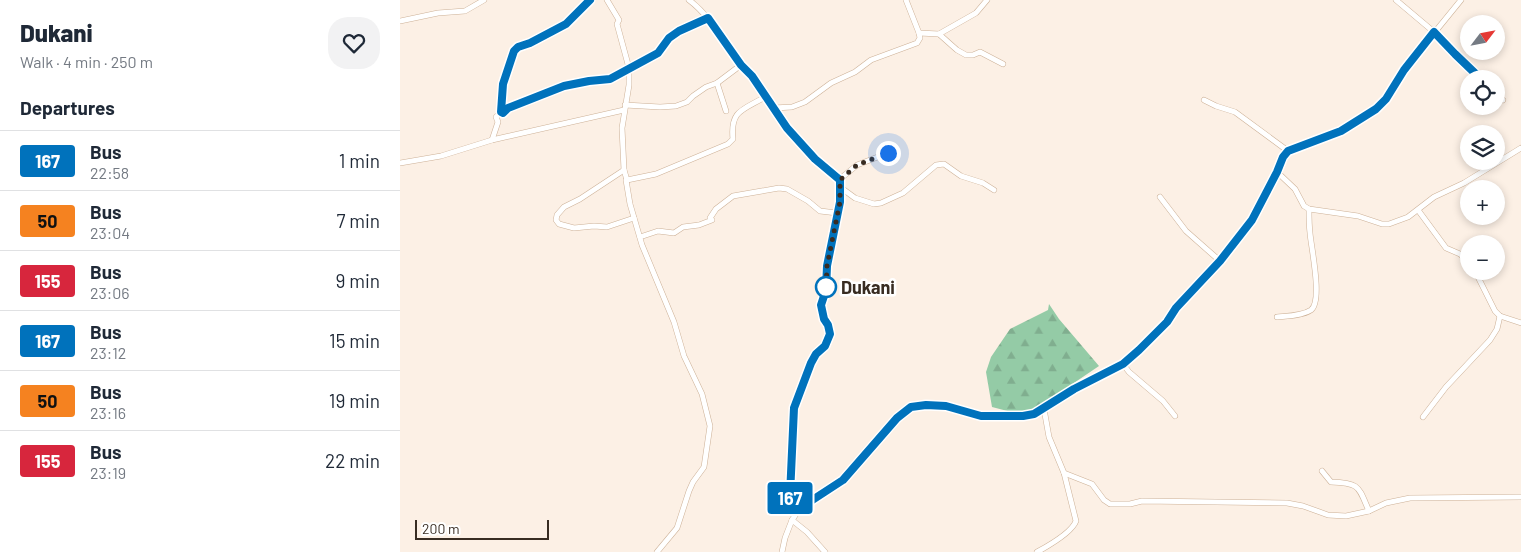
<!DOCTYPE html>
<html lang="en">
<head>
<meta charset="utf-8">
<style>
	:root { --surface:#fff; --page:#f2f2f3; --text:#1f2937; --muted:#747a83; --line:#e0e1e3 }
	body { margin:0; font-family:Barlow,sans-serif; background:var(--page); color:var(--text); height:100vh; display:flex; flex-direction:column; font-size:19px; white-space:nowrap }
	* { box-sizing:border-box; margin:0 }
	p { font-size:16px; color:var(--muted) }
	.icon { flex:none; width:28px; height:28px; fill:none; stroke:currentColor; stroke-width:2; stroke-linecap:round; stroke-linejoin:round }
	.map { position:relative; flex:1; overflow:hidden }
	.panel { display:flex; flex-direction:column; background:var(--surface); width:400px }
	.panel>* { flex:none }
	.badge { padding:0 10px; border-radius:4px; font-size:18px; line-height:32px }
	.needle { width:32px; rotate:58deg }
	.tools { position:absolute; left:1060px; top:15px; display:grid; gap:10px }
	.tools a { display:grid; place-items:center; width:45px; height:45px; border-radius:50%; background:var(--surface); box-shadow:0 2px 8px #0003; font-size:25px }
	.scale { position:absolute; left:15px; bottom:12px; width:134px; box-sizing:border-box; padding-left:5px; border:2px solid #382c22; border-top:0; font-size:14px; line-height:18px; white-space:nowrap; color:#382c22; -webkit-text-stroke:4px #fff; paint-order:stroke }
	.you { position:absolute; width:25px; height:25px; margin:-12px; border:4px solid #fff; border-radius:50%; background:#1a73e8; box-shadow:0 0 0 8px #1a73e833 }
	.map>.badge { position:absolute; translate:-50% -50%; box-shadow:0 0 0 2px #fff }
	h2 { padding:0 20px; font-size:19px; line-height:45px }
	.round { display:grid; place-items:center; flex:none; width:52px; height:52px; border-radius:20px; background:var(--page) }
	.head { display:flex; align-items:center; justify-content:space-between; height:85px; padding:0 20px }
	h1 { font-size:24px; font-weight:800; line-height:38px }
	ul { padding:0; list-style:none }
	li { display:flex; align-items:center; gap:15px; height:60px; padding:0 20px; border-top:1px solid var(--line) }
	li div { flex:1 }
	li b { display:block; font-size:19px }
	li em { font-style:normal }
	li .badge { min-width:55px; font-weight:700; text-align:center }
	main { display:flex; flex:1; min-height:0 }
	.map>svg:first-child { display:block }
</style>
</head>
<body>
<main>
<section class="panel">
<div class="head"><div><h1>Dukani</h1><p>Walk · 4 min · 250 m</p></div><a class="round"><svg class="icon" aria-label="heart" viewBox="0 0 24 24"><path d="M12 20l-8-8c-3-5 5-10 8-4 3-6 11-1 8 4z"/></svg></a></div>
<h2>Departures</h2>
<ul>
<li><span class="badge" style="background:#0072bc;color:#fff">167</span><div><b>Bus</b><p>22:58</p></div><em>1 min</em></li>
<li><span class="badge" style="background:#f58220;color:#111">50</span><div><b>Bus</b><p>23:04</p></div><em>7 min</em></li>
<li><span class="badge" style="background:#d7263d;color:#fff">155</span><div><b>Bus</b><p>23:06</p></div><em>9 min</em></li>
<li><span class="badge" style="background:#0072bc;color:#fff">167</span><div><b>Bus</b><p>23:12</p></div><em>15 min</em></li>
<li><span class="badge" style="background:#f58220;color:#111">50</span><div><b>Bus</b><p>23:16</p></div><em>19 min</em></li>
<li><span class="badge" style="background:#d7263d;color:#fff">155</span><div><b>Bus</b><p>23:19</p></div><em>22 min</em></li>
</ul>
</section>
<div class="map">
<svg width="1121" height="552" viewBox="0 0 1121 552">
	<defs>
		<pattern id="forest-firs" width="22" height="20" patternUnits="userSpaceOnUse" patternTransform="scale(1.25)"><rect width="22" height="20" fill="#94cba6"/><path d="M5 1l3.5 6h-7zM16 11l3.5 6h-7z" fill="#80ae8f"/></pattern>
	</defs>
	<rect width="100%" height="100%" fill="#fcf0e5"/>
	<path fill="url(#forest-firs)" d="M649,304L659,319L699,366L665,389L642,406L619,414L592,407L586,372L591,357L610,329L648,310Z"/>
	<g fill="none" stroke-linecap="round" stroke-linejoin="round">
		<defs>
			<g id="street">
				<path d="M207,0L219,20L217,24L229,68V85L222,128L224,170L227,180L256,174L328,144L333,139C330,110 343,110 365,97"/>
				<path d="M289,0C308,14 321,37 335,56C340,64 347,70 352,77C379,115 401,153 440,179V202L427,266L426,290L421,305L424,319L428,325L430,333L425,347L416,354L411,363L394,408L390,495L391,504L393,508H400"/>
				<path d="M996,0L1034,32L1055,54L1081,79"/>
				<path d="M0,21L38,13L65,11L84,0"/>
				<path d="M519,33L539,34L557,50L566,55H573L580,52L603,64"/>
				<path d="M539,34L576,13L587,0"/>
				<path d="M317,83L326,111"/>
				<path d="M1096,94L1103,100"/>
				<path d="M804,100L816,106L835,112L888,151"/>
				<path d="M225,105L260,107L276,106L287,102L293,96L306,87L317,83L341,65"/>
				<path d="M374,108L392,107L405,102L431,83L455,72L471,60L517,43L520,38L519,33L506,0"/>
				<path d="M101,112L103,84L114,51L118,47L127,45L167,24L190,0"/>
				<path d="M92,140L98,122L96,117L101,112L103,113L109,108L164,86L189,81L210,79L258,53L269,38L279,31L308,18"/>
				<path d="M0,163L41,156L92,140L224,110"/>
				<path d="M224,170L180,199L164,207L157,215L156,220L159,224L174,228L194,226L207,227L234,218"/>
				<path d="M877,172L895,189L904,206L909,209L958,216L982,224H989L1008,217L1034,197L1064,183L1121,148"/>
				<path d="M440,179L457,165L488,153"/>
				<path d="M226,180L230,204L242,245L274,322L284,356L302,394L310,426L304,467L293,482L289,491L277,528L257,552"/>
				<path d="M440,187L455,198L474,204L481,203L503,193L536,165L544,164L561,176L583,183L594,190"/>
				<path d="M760,197L786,231L820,261"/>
				<path d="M1018,210L1046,248L1060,254L1069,262"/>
				<path d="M240,237L258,231L274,233L283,227L299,225L312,220L310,218L316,209L333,196L379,188L387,189L408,201L420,211L437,213"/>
				<path d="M1075,271L1095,311L1100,316L1121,323"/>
				<path d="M877,317C887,316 902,316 911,310C923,301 911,247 910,233C909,225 909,217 909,209"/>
				<path d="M723,364L729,372L763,401L775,416"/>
				<path d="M644,409L649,437L664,473L692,484L704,500L710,504H730L742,501L887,503L903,506L928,515L946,516L969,511L986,503L1010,498L1121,497"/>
				<path d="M1023,417L1046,387L1090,340L1097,329L1100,316"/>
				<path d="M922,471L931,482C960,483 958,486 969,511"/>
				<path d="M392,520L407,532L425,552"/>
				<path d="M382,552L385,538L392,520L400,508L443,480L504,410L511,407L526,405L563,410L581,416H623L634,414L674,389L723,364L739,350L767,322L776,308L820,261L852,220L877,172L883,157L888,151L941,131L976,109L986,99L1004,70L1061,0"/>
				<path d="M637,552C648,546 672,532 676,521L664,473"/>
			</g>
		</defs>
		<use href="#street" stroke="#cdb197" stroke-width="6"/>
		<use href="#street" stroke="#fff" stroke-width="5"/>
	</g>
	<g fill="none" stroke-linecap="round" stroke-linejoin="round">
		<defs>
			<path id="line" d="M190,0L166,24L130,43L118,47L114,51L103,84L101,112L103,113L108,108L164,86L189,81L210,79L258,53L269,38L279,31L308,18L341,65L352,76L387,128L415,159L440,180V202L427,266L426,290L421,305L424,319L428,325L430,334L425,346L416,354L411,363L394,408L390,495L392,506L396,509L400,508L443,480L497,418L511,407L526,405L546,406L581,416H623L634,414L674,389L723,364L739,350L767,322L776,308L820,261L852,220L877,172L883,157L888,151L941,131L976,109L986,99L1004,70L1034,32L1055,54L1081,79"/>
		</defs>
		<use href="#line" stroke="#fff" stroke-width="11"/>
		<use href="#line" stroke="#0072bc" stroke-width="8"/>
		<path stroke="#382c22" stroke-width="5" stroke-dasharray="0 9" d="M426,287V290L427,266L440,202V180L457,165L488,153"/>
	</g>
	<circle fill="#fff" stroke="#0072bc" stroke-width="2.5" cx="426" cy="287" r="10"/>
	<g text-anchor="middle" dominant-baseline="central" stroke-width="5" stroke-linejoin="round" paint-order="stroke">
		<g font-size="18" font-weight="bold" fill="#382c22" stroke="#fff" text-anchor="start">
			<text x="441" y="287">Dukani</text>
		</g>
	</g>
</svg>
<div class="tools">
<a><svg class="needle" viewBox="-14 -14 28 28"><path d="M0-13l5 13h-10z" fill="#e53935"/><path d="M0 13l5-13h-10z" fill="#747a83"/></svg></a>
<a><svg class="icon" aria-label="locate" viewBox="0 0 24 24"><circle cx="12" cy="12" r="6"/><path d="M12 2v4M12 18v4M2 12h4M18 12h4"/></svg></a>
<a><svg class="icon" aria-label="layers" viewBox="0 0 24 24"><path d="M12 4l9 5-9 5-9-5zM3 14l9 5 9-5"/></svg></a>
<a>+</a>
<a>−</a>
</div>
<div class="scale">200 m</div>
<div class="you" style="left:488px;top:153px"></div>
<b class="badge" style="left:390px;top:498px;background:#0072bc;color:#fff">167</b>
</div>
</main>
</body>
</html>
